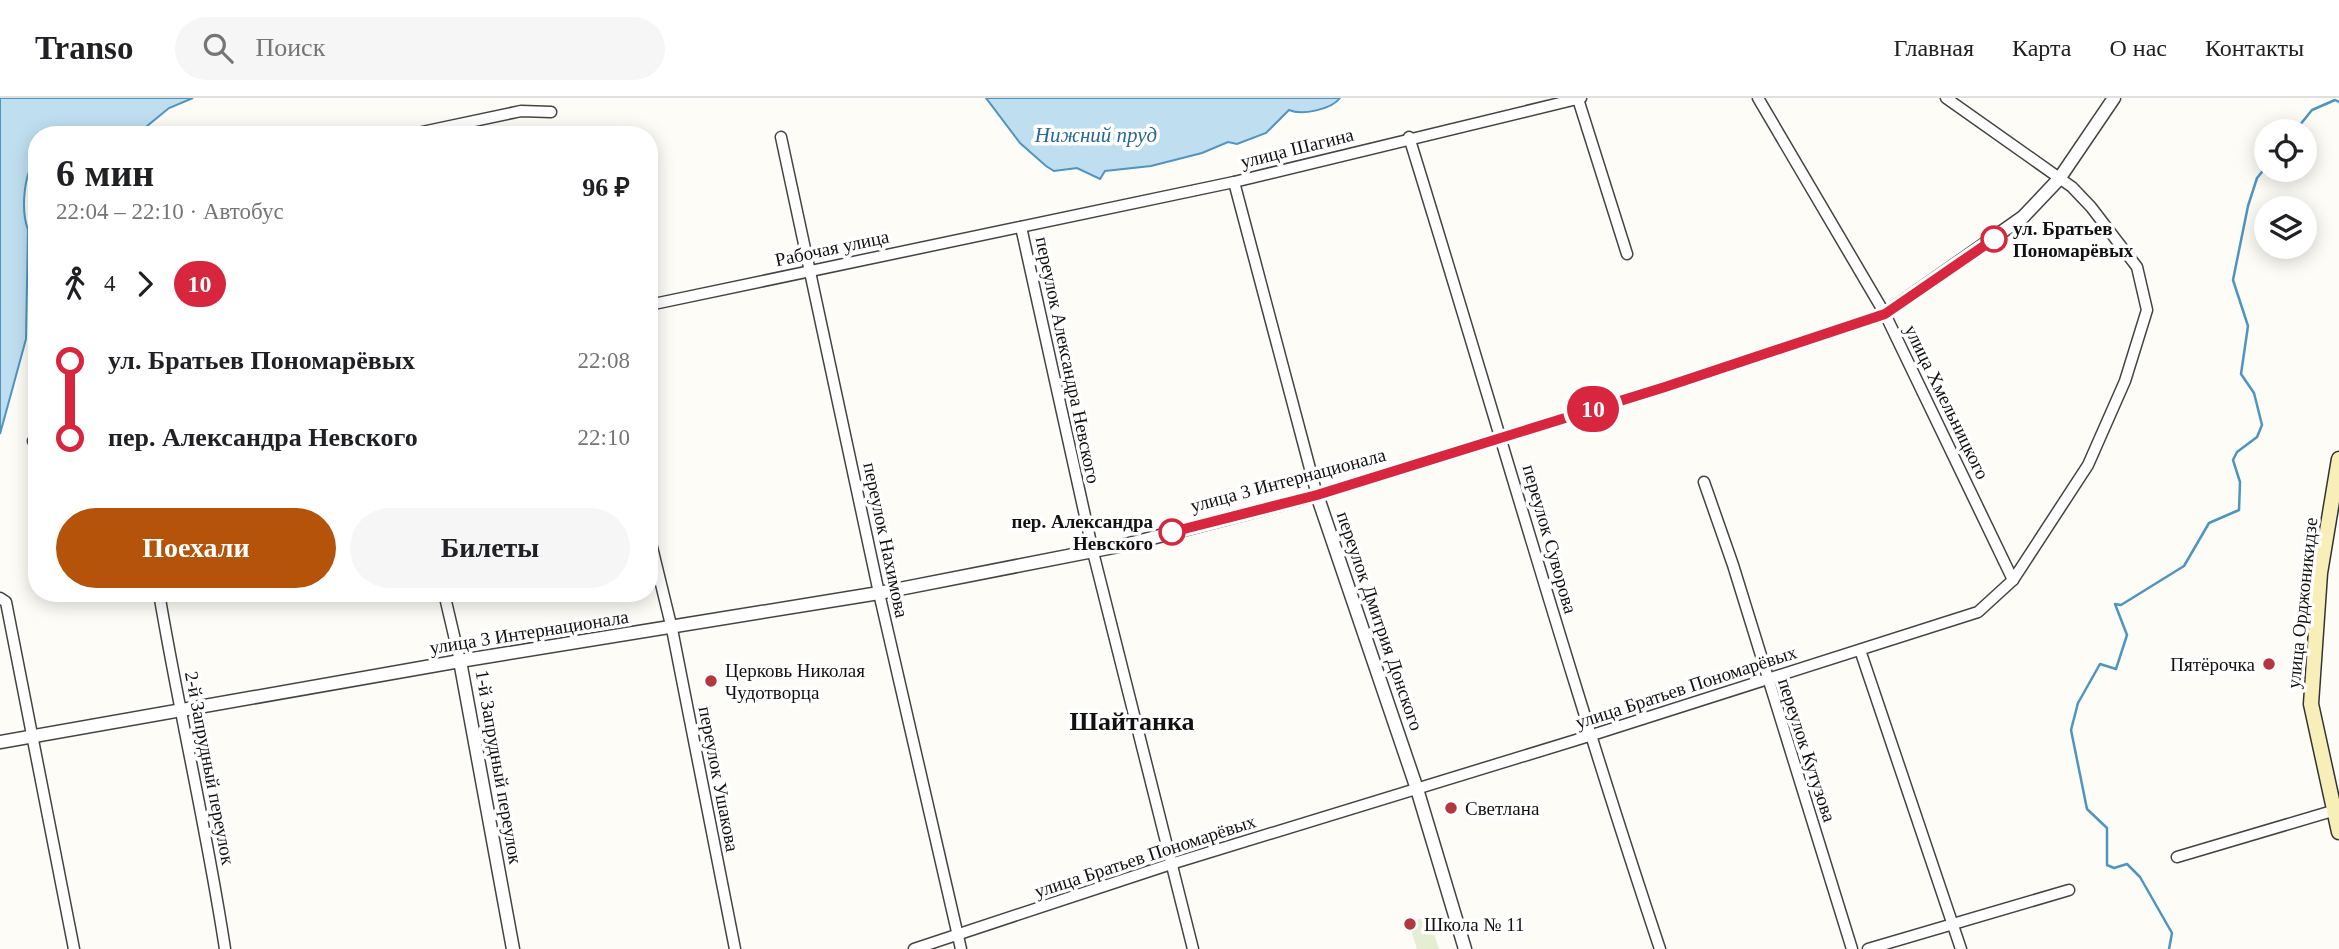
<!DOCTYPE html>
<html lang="ru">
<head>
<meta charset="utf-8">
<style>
	:root { --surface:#fff; --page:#f6f6f6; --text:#202124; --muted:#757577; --line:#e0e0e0; --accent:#b45309 }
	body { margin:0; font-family:"Times New Roman",serif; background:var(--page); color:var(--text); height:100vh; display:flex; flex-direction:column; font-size:26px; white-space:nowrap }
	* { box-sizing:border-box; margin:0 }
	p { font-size:23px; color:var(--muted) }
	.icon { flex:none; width:38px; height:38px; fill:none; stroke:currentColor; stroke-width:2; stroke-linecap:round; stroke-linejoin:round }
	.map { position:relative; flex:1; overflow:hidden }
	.sheet { position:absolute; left:28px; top:28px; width:630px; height:476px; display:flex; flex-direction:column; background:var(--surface); border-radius:28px; box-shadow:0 4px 18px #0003 }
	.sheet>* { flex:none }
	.badge { padding:0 14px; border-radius:23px; font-size:24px; line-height:46px }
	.controls { position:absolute; left:2254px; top:21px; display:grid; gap:14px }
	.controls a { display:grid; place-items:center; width:63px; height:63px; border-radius:50%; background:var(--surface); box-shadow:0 4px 18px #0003; font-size:35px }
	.map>.badge { position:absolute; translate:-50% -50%; box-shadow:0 0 0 4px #fff }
	.legs { display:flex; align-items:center; gap:10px; height:77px; padding:0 28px; font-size:23px }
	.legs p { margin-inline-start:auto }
	.overview { display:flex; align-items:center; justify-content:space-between; height:119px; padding:0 28px }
	h1 { font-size:38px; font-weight:700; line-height:52px }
	.cta { display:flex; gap:14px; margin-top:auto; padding:14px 28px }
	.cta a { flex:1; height:80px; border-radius:42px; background:var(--accent); color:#fff; font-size:28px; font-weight:700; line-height:80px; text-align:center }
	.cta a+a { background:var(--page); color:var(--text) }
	ul { padding:0 28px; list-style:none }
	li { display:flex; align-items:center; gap:24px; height:77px; font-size:26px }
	li i { display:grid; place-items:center; width:10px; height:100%; margin:0 9px; background:currentColor }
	li i::after { content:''; width:18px; height:18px; margin:-9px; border:5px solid; border-radius:50%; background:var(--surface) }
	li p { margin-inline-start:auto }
	li:first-child i { background:linear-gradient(#0000 50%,currentColor 0) }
	li:last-child i { background:linear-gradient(currentColor 50%,#0000 0) }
	header { display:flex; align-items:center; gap:42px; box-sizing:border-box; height:98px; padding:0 35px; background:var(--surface); border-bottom:2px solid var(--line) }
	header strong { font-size:33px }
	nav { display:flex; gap:38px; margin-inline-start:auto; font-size:24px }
	.search { width:490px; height:63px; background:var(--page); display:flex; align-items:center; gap:18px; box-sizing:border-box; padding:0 24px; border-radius:38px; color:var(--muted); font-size:26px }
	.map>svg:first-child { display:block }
</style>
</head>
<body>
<header>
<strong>Transo</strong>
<div class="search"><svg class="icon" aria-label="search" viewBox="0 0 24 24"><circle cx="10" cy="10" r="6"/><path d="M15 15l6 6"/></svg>Поиск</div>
<nav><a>Главная</a><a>Карта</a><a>О нас</a><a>Контакты</a></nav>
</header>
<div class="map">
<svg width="2339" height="851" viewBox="0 0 2339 851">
	<rect width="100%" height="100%" fill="#fefcf6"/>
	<path fill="#e5eed2" d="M1423,820L1430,822L1439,851H1417L1410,829L1412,823Z"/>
	<g fill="#bfdff0" stroke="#4e95c0" stroke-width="2">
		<path d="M0,0H193L169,10L141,33L37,37V60C23,75 21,113 28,132L26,241L0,336Z"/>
		<path d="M986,0H1340C1332,11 1302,18 1289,12L1266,35L1237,46L1228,44L1202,55L1151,68L1105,73L1100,81L1077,70L1054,73L1046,68L1020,45Z"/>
	</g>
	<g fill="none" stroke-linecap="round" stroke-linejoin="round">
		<g stroke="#4e95c0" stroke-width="2.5">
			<path d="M2295,33L2312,12L2335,2L2339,4"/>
			<path d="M2169,851L2172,835L2140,779L2127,766L2114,770L2107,767V730L2087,711L2071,632L2078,605L2100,566L2116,571L2127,537L2115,506L2121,507L2184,468L2209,425L2239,412L2240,384L2233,362L2237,354L2257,339L2262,327L2254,295L2241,276L2248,228L2233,182L2248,108L2257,80L2266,69"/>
		</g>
		<defs>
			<g id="minor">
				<path d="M1758,0L1885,216L2013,482"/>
				<path d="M1578,1L1627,156"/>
				<path d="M408,37L521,13L551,14"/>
				<path d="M781,39L879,495L961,851"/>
				<path d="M1409,39C1493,310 1570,582 1660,851"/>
				<path d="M1234,84L1317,397"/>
				<path d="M1021,129L1093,454L1193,851"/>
				<path d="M649,207L1234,84L1581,0"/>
				<path d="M33,343L37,342"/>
				<path d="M1704,384L1733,467L1852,851"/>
				<path d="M649,437L672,531L735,851"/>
				<path d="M159,495C179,614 207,732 225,851"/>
				<path d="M444,495L460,563"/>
				<path d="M0,500L6,504L74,851"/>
				<path d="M1860,552L1961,851"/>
				<path d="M2177,759L2339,711"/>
				<path d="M914,851L1171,766L1589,638L1978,514L2013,482L2088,367L2125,283L2147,212L2137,169L2091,109L2072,89L1946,0"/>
				<path d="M1868,851L2069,792"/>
			</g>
			<g id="tertiary">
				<path d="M1317,397L1417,691L1465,851"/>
				<path d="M460,563L513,851"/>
				<path d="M0,644L460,563L879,495L1129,446L1317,397L1665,289L1885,216L2023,119L2059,81L2114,0"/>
			</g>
			<path id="secondary" d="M2339,361L2320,475L2311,606L2339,734"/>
		</defs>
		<use href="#minor" stroke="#444" stroke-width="13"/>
		<use href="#tertiary" stroke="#444" stroke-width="15"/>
		<use href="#secondary" stroke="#333" stroke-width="17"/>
		<use href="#minor" stroke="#fff" stroke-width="10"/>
		<use href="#tertiary" stroke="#fff" stroke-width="12"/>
		<use href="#secondary" stroke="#f7eeb8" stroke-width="14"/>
	</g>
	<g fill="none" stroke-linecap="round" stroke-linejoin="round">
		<defs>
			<path id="line-1" d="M1172,434L1317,397L1665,289L1885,216L1994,141"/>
		</defs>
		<use href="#line-1" stroke="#fff" stroke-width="16"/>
		<use href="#line-1" stroke="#d7263d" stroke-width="10"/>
	</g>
	<g fill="#fff" stroke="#d7263d" stroke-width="3.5">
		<circle cx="1994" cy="141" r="12"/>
		<circle cx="1172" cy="434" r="12"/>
	</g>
	<g fill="#b3373f" stroke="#fff" stroke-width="2.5">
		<circle cx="2269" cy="566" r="7"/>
		<circle cx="711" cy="583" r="7"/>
		<circle cx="1451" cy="710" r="7"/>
		<circle cx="1410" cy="826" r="7"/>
	</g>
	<g text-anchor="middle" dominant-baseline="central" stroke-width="7" stroke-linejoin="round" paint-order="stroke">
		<g font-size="19" fill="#111" stroke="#fff">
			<text transform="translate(1297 50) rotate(-14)">улица Шагина</text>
			<text transform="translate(832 150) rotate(-12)">Рабочая улица</text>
			<text transform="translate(1068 262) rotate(78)">переулок Александра Невского</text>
			<text transform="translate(1947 304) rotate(64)">улица Хмельницкого</text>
			<text transform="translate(1288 382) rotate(-15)">улица 3 Интернационала</text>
			<text transform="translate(1550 441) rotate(74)">переулок Суворова</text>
			<text transform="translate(886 442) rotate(78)">переулок Нахимова</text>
			<text transform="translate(2302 505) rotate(-84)">улица Орджоникидзе</text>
			<text transform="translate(1380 523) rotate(71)">переулок Дмитрия Донского</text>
			<text transform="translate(529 534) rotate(-9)">улица 3 Интернационала</text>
			<text transform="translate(1686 589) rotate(-18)">улица Братьев Пономарёвых</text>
			<text transform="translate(1807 652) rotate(72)">переулок Кутузова</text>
			<text transform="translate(499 669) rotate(80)">1-й Запрудный переулок</text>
			<text transform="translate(210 670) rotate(79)">2-й Запрудный переулок</text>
			<text transform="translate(719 681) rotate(79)">переулок Ушакова</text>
			<text transform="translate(1145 758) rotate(-18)">улица Братьев Пономарёвых</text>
		</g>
		<g font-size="19" font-weight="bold" fill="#111" stroke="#fff" text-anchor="start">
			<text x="2013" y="130">ул. Братьев<tspan x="2013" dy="22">Пономарёвых</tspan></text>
			<text x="1153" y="423" text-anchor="end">пер. Александра<tspan x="1153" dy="22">Невского</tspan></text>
		</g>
		<g font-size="19" fill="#111" stroke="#fff" text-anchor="start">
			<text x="2255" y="566" text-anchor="end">Пятёрочка</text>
			<text x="725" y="572">Церковь Николая<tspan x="725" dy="22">Чудотворца</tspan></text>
			<text x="1465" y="710">Светлана</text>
			<text x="1424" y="826">Школа № 11</text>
		</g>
		<g font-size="21" font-style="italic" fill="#266897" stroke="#fff">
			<text x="1096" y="37">Нижний пруд</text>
		</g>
		<g font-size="26" font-weight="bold" fill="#111" stroke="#fff">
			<text x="1132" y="623">Шайтанка</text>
		</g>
	</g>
</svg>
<div class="controls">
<a><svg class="icon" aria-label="locate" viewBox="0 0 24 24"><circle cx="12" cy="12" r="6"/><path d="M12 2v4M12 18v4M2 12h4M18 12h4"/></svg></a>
<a><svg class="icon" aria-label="layers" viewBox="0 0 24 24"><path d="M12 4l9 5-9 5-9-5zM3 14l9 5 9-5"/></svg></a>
</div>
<b class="badge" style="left:1593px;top:311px;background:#d7263d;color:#fff">10</b>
<section class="sheet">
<div class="overview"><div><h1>6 мин</h1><p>22:04 – 22:10 · Автобус</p></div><b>96 ₽</b></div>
<div class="legs"><svg class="icon" aria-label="walk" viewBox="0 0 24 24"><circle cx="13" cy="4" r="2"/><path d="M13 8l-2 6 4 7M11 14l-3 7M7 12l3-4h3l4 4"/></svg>4<svg class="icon" aria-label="forward" viewBox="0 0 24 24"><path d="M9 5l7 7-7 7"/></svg><b class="badge" style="background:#d7263d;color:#fff">10</b></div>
<ul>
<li><i style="color:#d7263d"></i><b>ул. Братьев Пономарёвых</b><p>22:08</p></li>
<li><i style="color:#d7263d"></i><b>пер. Александра Невского</b><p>22:10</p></li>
</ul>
<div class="cta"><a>Поехали</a><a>Билеты</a></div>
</section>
</div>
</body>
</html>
